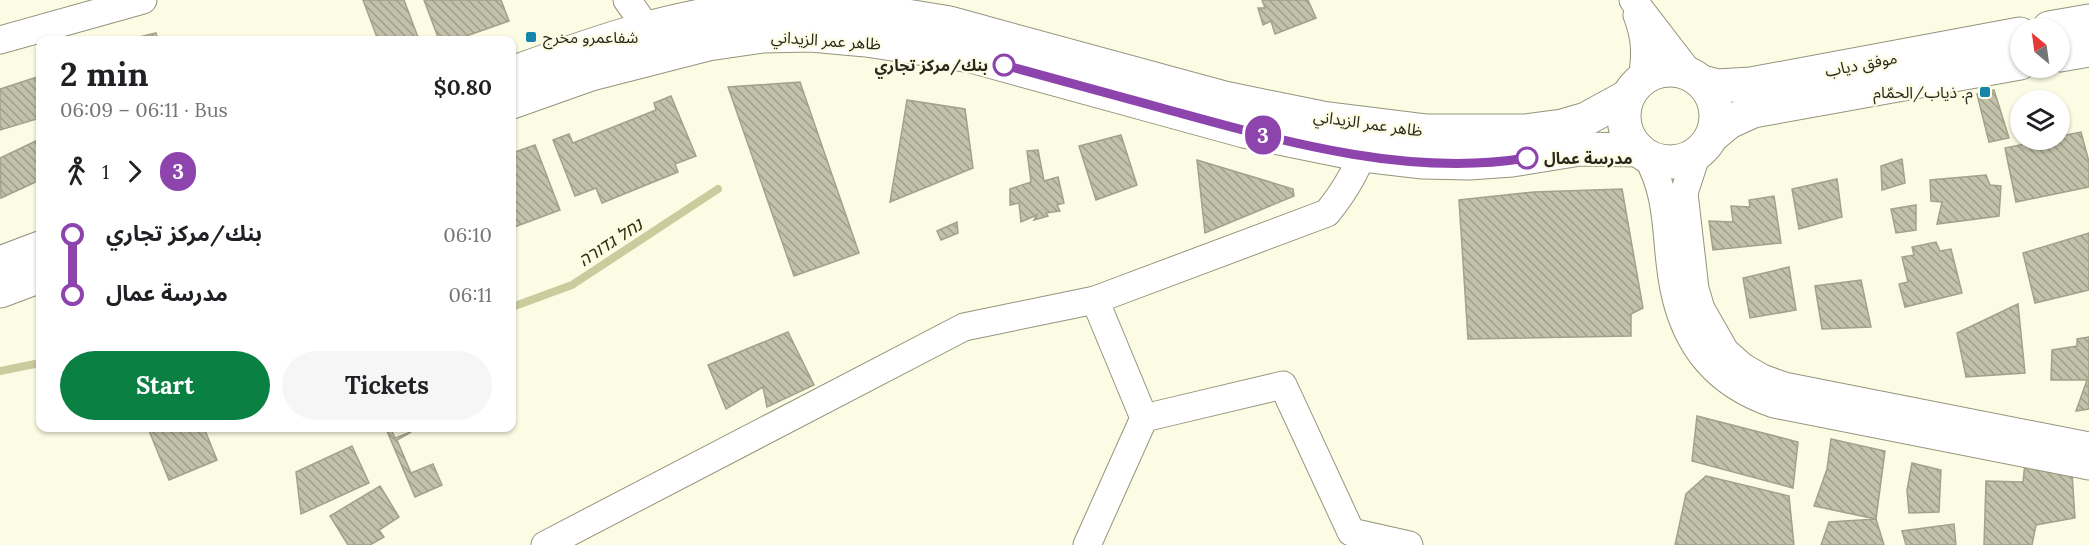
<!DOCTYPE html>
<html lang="en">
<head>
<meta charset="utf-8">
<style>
	:root { --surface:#fff; --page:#f6f6f6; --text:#202124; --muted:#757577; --accent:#0b8043 }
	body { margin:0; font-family:Lora,"Noto Sans Arabic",Heebo,serif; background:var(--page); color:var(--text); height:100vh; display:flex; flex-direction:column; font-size:22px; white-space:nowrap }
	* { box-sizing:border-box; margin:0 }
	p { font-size:20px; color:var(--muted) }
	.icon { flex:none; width:33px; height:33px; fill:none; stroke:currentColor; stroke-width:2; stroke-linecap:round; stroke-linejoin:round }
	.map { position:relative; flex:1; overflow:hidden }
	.sheet { position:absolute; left:36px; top:36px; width:480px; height:396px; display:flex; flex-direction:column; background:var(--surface); border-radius:12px; box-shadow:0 2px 4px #0004 }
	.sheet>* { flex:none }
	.badge { padding:0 12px; border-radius:20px; font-size:21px; line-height:39px }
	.needle { width:39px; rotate:331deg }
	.buttons { position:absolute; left:2010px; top:18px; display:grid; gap:12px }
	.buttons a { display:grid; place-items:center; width:60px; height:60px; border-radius:50%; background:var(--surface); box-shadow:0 2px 4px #0004; font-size:30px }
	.map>.badge { position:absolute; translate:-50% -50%; box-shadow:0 0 0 3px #fff }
	.legs { display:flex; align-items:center; gap:9px; height:66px; padding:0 24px; font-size:20px }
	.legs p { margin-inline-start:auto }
	.overview { display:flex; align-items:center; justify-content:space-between; height:102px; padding:0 24px }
	h1 { font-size:33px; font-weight:800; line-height:45px }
	.primary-button { display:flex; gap:12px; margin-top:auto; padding:12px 24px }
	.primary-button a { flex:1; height:69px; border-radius:36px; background:var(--accent); color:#fff; font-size:24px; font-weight:800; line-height:69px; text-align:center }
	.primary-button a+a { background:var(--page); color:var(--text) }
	ul { padding:0 24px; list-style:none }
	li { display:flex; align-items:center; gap:21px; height:60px; font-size:22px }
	li i { display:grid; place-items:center; width:9px; height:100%; margin:0 8px; background:currentColor }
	li i::after { content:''; width:15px; height:15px; margin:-8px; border:4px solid; border-radius:50%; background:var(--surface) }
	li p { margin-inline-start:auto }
	li:first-child i { background:linear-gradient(#0000 50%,currentColor 0) }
	li:last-child i { background:linear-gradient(currentColor 50%,#0000 0) }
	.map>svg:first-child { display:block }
</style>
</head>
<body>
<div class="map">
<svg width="2089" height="545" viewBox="0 0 2089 545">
	<defs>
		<pattern id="building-back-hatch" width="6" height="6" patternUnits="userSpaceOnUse" patternTransform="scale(1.5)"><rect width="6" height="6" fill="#c2c2ab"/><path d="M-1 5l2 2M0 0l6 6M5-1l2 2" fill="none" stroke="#9e9e8b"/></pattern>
	</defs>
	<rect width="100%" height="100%" fill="#fcfce4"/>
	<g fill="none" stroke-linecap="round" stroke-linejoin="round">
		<g stroke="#cccb9e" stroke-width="8">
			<path d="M512,307L572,285L718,189"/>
			<path d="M0,371L40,363"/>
		</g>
	</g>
	<g fill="url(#building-back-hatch)" stroke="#a2a28c" stroke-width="1.5">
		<path d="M363,0H404L419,40H378Z"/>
		<path d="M424,0H501L509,21L455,40H439Z"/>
		<path d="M1262,0H1308L1316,18L1275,34L1271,21L1263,25L1258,8H1265Z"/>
		<path d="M156,33L158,40H127Z"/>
		<path d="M40,76V118L0,130V89Z"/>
		<path d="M800,82L859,253L794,276L728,87Z"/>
		<path d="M1994,90L2009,138L1989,142L1977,94Z"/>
		<path d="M671,96L696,156L675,164L678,172L602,203L596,188L575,196L553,140L569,134L573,143L656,110L654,103Z"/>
		<path d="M907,100L965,109L973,168L890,202Z"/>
		<path d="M2081,132L2089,162V187L2016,202L2005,148L2044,140H2060V136Z"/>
		<path d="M1121,135L1137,185L1096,200L1079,146Z"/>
		<path d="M40,139V180L1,198L0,158Z"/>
		<path d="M535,145L560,210L512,228V153Z"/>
		<path d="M1038,150L1044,181L1058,177L1064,203L1057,205L1060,211L1046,213L1048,216L1034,220L1037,215L1021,222L1019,203L1010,205V189L1031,182L1027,151Z"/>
		<path d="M1902,159L1905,183L1882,190L1881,166Z"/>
		<path d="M1197,160L1293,189L1294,196L1205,233Z"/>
		<path d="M1986,175L1990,185L2001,186L1999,216L1937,224L1942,202L1931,201L1930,180Z"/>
		<path d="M1837,179L1842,217L1799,229L1792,189Z"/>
		<path d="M1622,189L1643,308L1631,314V336L1468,339L1459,200L1534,192Z"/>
		<path d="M1774,196L1781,243L1713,250L1709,221L1733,222L1731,206L1750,207L1749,200Z"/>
		<path d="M1916,205V230L1896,233L1891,209Z"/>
		<path d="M957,222L958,233L941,240L937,231Z"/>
		<path d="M2089,233V290L2035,303L2023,253Z"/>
		<path d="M1936,242L1940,251L1951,249L1962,293L1905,307L1899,284L1908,282L1902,257L1914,255L1912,247Z"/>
		<path d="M1789,267L1796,310L1750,318L1743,278Z"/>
		<path d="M1861,280L1871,327L1822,329L1815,286Z"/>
		<path d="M2018,304L2025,373L1966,377L1957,333Z"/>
		<path d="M788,332L814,385L767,407L763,387L726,409L708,365Z"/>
		<path d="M2089,337V409L2076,411L2087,380H2051L2052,350L2077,346V339Z"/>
		<path d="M1697,416L1798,442L1793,488L1692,461Z"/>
		<path d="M148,428H204L217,460L169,480Z"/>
		<path d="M391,429L395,438L411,432L397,440L411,473L433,464L442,485L415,497L387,431Z"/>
		<path d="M1831,439L1885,451L1876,519L1814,506L1827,469Z"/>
		<path d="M352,446L369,483L301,514L296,472Z"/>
		<path d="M1912,463L1941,470L1939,512L1909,513L1907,490Z"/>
		<path d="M2025,463L2072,473L2075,518L2036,525L2032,545H1984L1986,481L2023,482Z"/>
		<path d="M1706,476L1789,496L1794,545H1675L1686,494Z"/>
		<path d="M380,486L399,517L379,530L384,537L370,545H348L330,516Z"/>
		<path d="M1876,519L1884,545H1821L1829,522Z"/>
		<path d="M1954,524L1956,545H1906L1902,531Z"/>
	</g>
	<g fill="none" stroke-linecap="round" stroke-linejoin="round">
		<defs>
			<g id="minor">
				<path d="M627,0L647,28"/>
				<path d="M1633,0L1690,74"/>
				<path d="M1637,15C1646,38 1646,55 1642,80"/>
				<path d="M0,40L143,0"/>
				<path d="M1368,137C1360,166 1345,191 1327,213L1095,300L1144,418L1283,385L1351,532L1409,545"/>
				<path d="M1697,153L1684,193L1695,289L1701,309L1725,351L1743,367L1762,378L1784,386L2089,446"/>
				<path d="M1646,155C1672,199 1664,241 1674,289C1686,348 1718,385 1774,404L2089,466"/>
				<path d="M545,545L964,327L1095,300"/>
				<path d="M1087,545L1144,418"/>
			</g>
			<g id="secondary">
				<path d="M2049,28L2089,21"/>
				<path d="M2060,55L2089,50"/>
				<circle cx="1670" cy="116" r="46"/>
				<path d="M512,73C595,43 679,13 767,7C828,2 890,13 949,23L1224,98L1322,118L1427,131H1526L1562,126L1586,119L1628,96"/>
				<path d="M1702,82L1717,86L1751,84L2020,34"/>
				<path d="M512,102L591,74L708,44L763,36L811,35L866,40L971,56L1244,131L1363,155L1423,162L1469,163L1512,160L1580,149L1639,150"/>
				<path d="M1712,136L1729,122L1753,111L2020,63"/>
				<path d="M0,263L40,248"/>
				<path d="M0,291L40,276"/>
			</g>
		</defs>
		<use href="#minor" stroke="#94947e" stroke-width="29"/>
		<use href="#secondary" stroke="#94947e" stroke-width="35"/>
		<use href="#minor" stroke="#fff" stroke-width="27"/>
		<use href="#secondary" stroke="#fff" stroke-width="33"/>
	</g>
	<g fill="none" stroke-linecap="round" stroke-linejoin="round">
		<defs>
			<path id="line-1" d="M1004,65C1062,81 1119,96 1176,112C1289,143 1410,177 1527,158"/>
		</defs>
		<use href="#line-1" stroke="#fff" stroke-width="14"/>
		<use href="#line-1" stroke="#8e44ad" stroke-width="9"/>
	</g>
	<g fill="#1784ac" stroke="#fcfce4" stroke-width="2">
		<rect x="525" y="31" width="12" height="12" rx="3"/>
		<rect x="1979" y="86" width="12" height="12" rx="3"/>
	</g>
	<g fill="#fff" stroke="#8e44ad" stroke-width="3">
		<circle cx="1004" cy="65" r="10"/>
		<circle cx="1527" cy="158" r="10"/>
	</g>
	<g text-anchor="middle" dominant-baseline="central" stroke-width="4.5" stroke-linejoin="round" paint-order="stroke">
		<g font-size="16" fill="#28281f" stroke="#fcfce4" text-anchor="start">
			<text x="543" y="37">شفاعمرو مخرج</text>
			<text x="1973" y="92" text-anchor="end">م. ذياب/الحمّام</text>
		</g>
		<g font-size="16" fill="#28281f" stroke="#fcfce4">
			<text transform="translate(826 40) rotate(4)">ظاهر عمر الزيداني</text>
			<text transform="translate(1861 64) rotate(-11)">موفق دياب</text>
			<text transform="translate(1368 123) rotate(8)">ظاهر عمر الزيداني</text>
		</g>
		<g font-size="16" font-weight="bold" fill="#28281f" stroke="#fcfce4" text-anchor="end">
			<text x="988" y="65">بنك/مركز تجاري</text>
			<text x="1544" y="158" text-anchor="start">مدرسة عمال</text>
		</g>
		<g font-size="18" font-style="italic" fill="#32300c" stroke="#fcfce4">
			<text transform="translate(610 242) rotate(-33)">נחל גדורה</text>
		</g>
	</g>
</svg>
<div class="buttons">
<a><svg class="needle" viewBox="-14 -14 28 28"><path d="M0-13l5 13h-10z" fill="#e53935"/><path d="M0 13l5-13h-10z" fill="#757577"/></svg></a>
<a><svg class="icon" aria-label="layers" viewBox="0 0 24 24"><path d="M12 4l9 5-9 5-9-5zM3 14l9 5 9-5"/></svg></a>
</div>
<b class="badge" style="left:1263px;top:135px;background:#8e44ad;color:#fff">3</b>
<section class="sheet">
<div class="overview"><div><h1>2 min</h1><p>06:09 – 06:11 · Bus</p></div><b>$0.80</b></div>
<div class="legs"><svg class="icon" aria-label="walk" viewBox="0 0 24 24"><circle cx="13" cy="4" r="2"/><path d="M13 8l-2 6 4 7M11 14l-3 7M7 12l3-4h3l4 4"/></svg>1<svg class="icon" aria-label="forward" viewBox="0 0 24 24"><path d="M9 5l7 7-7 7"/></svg><b class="badge" style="background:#8e44ad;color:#fff">3</b></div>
<ul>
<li><i style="color:#8e44ad"></i><b>بنك/مركز تجاري</b><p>06:10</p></li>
<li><i style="color:#8e44ad"></i><b>مدرسة عمال</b><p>06:11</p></li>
</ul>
<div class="primary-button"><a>Start</a><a>Tickets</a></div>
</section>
</div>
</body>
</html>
